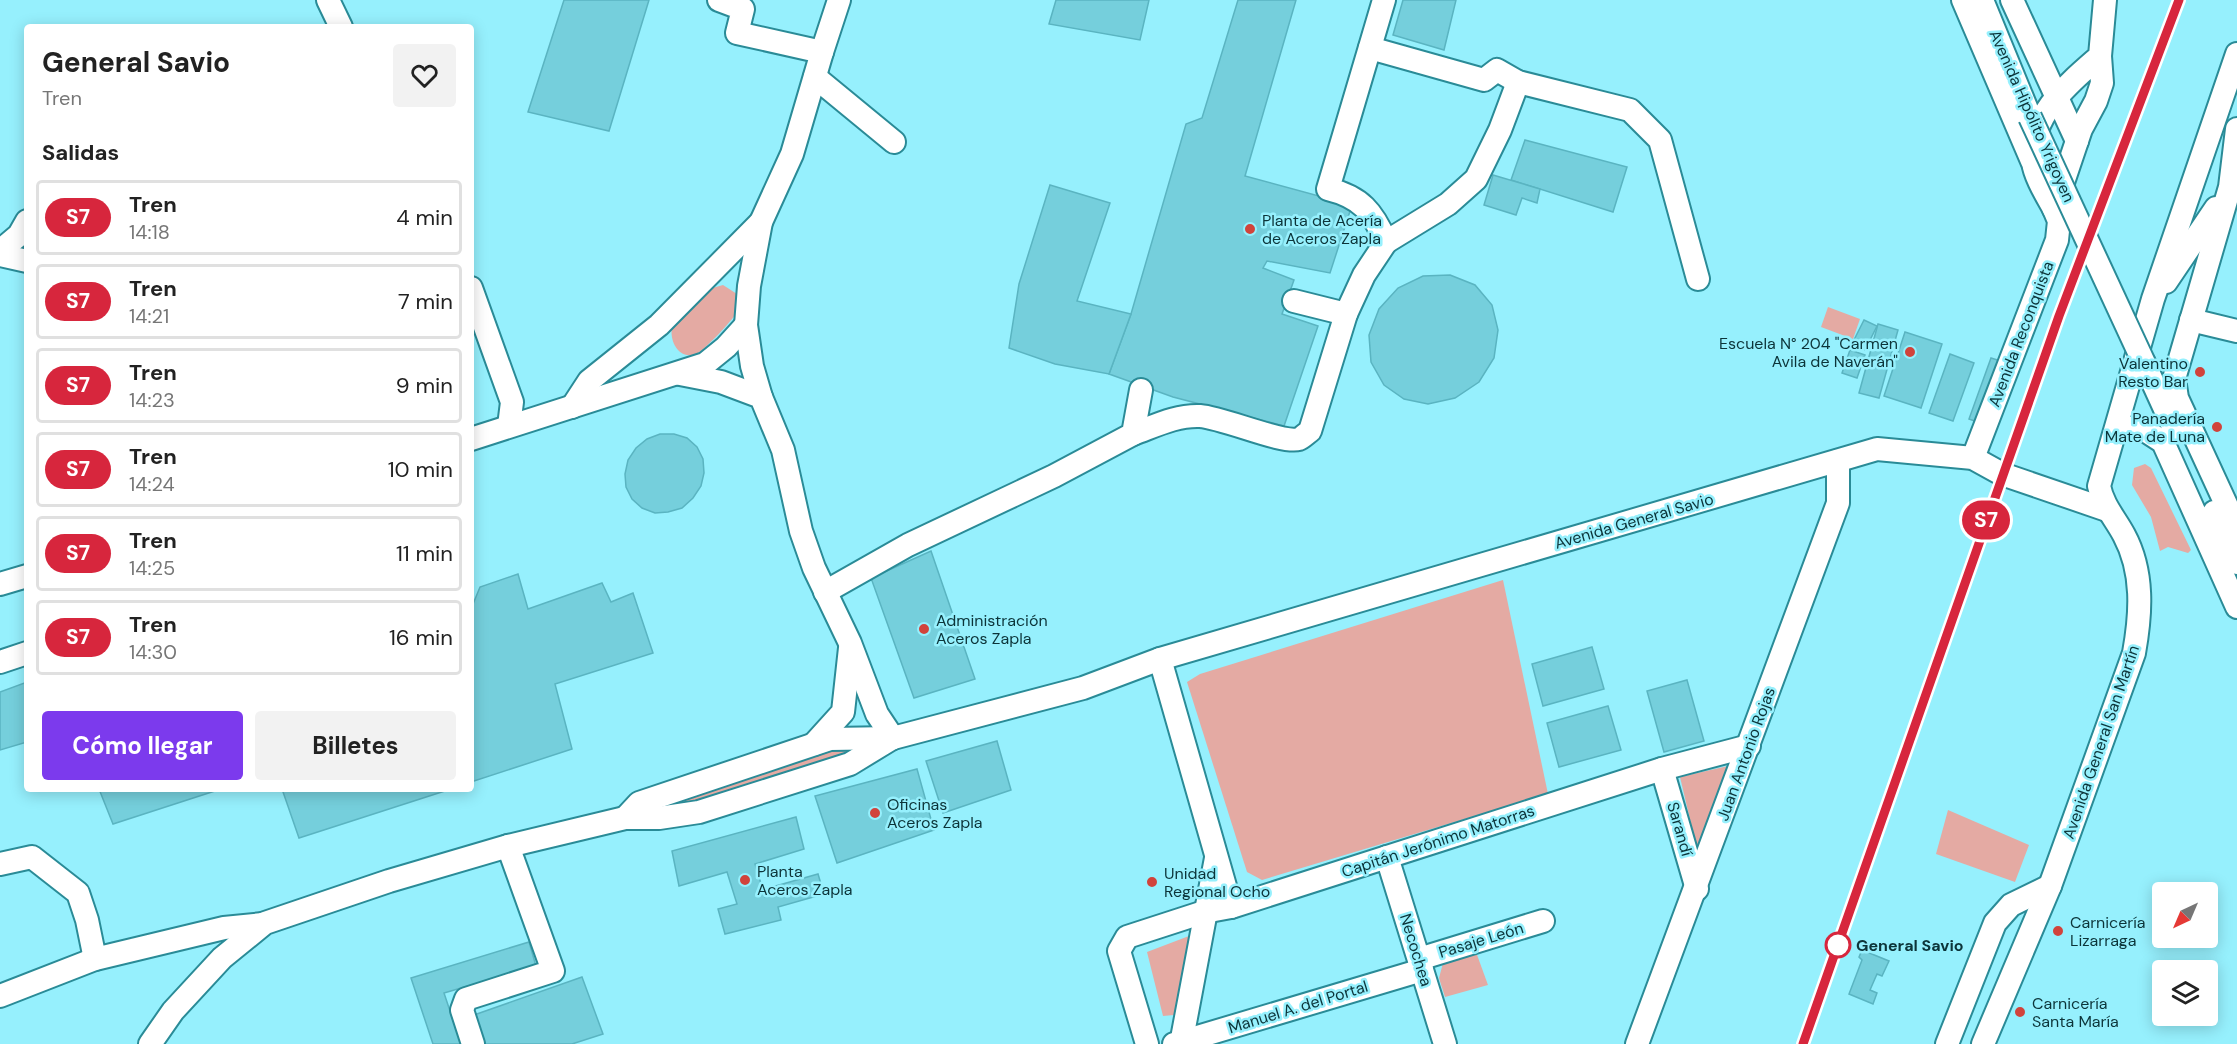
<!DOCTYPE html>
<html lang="es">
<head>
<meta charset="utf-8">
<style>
	:root { --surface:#fff; --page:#f2f2f2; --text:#222; --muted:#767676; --line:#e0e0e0; --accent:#7c3aed }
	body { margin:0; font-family:"DM Sans",sans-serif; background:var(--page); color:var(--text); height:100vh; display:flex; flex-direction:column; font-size:22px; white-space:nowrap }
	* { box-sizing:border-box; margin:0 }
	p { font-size:20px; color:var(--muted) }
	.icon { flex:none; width:33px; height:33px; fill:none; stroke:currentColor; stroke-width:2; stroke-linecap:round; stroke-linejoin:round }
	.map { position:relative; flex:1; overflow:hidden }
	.panel { position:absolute; left:24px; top:24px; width:450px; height:768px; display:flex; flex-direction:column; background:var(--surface); border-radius:6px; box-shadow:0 3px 15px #0003 }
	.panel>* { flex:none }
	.badge { padding:0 12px; border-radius:20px; font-size:21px; line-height:39px }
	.needle { width:39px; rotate:224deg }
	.tools { position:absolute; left:2152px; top:882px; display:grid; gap:12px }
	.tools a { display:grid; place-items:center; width:66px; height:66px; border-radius:6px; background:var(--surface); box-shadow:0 3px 15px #0003; font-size:30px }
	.map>.badge { position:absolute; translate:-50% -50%; box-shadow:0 0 0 3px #fff }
	h2 { padding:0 18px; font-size:22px; line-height:54px }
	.round { display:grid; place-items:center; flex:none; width:63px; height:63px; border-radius:6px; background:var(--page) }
	.summary { display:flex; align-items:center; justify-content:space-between; height:102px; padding:0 18px }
	h1 { font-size:28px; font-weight:700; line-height:45px }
	.action { display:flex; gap:12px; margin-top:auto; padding:12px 18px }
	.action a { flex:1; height:69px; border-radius:6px; background:var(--accent); color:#fff; font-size:24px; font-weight:700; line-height:69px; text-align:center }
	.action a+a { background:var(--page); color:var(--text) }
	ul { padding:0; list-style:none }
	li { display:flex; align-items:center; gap:18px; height:75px; margin:0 12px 9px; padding:0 6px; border:3px solid var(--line); border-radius:6px }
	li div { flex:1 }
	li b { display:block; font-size:22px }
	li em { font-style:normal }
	li .badge { min-width:66px; font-weight:700; text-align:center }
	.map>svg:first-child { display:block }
</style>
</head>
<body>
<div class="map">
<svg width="2237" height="1044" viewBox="0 0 2237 1044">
	<rect width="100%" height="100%" fill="#96f0fd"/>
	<g fill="#e4aaa3">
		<path d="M723,285L737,294C737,300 737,307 736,313C734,319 704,350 698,353C680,362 669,342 672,327L709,289Z"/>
		<path d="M1828,307L1860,319L1853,339L1821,327Z"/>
		<path d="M2145,464L2151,468L2191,550L2188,553L2168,547L2160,551L2151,517L2132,485L2134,468Z"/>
		<path d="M1503,580L1548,794L1262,880L1247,872L1187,682L1200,674Z"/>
		<path d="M845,746L851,755L670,810L658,803Z"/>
		<path d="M1728,766L1697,849L1680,777Z"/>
		<path d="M1948,810L2029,845L2015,882L1936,854Z"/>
		<path d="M1189,936L1174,1015L1163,1016L1147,952Z"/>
		<path d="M1476,952L1488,985L1445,997L1439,978L1443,963Z"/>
	</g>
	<g fill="#75cfdc" stroke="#5ab4c1" stroke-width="1.5">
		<path d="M564,0H649L609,131L528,112Z"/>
		<path d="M1056,0H1149L1140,40L1049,24Z"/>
		<path d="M1238,0H1296L1245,176L1352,205L1330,273L1267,261L1263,268L1294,280L1282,314L1318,326L1284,426L1173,397L1109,374L1131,314L1186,124L1202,118Z"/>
		<path d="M1403,0H1456L1444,50L1393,35Z"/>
		<path d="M1525,140L1627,167L1613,212L1511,180Z"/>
		<path d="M1493,175L1540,189L1537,203L1522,198L1516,215L1484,205Z"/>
		<path d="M1050,185L1110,203L1077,301L1131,314L1109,374L1055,364L1009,348L1019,284Z"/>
		<path d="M1450,275L1475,285L1492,305L1498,330L1494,358L1479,382L1455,398L1428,404L1404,399L1384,385L1371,362L1369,335L1379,309L1398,288L1423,276Z"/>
		<path d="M1864,320L1877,326L1865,350L1852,344Z"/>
		<path d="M1878,324L1898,330L1879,398L1859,393Z"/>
		<path d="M1905,332L1942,344L1921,408L1884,396Z"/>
		<path d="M1850,350L1865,355L1857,378L1842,373Z"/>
		<path d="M1950,354L1974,363L1953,421L1929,413Z"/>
		<path d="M1991,358L2004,362L1983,424L1969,419Z"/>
		<path d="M660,434H674L687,438L697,447L703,459L704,473L701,486L693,498L682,508L668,512L655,513L642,508L632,499L626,487L625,474L628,460L636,448L647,439Z"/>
		<path d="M931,551L975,679L914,698L871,578Z"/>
		<path d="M518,574L528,609L602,583L611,602L633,593L653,653L555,684L572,749L471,782V609L480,587Z"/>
		<path d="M1592,647L1604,689L1543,706L1532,664Z"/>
		<path d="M1687,680L1704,741L1664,752L1647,691Z"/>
		<path d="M27,682V742L0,750V692Z"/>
		<path d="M1608,706L1621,750L1559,767L1547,723Z"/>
		<path d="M997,741L1011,790L943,813L926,761Z"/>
		<path d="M917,769L934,830L837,863L815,796Z"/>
		<path d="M99,789H221L113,824Z"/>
		<path d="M282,789H451L299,838Z"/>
		<path d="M796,817L804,849L755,864L765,897L774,895L772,887L818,874L824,894L778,907L781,920L725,934L718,909L737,904L727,872L679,886L672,851Z"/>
		<path d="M529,942L536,966L444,993L461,1044H433L411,978Z"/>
		<path d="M1862,950L1889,961L1882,976L1877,974L1870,990L1877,993L1873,1004L1849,994L1862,960L1859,957Z"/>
		<path d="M582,977L603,1034L572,1044H485L474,1015Z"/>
	</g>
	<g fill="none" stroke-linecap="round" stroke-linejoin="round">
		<defs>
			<g id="minor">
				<path d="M328,0L341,27"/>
				<path d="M719,0L743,9L737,33L822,52L792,154L761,222L749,286L746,325L752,366L761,397"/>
				<path d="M1963,0L2032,161"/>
				<path d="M1982,0L2030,117"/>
				<path d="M2012,0L2077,141"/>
				<path d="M1370,48L1484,80L1497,70L1518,82L1630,110L1660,140L1698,279"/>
				<path d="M822,52L839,0"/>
				<path d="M2100,56C2068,84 2029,115 2033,162C2035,177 2047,196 2054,209L2081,129L2096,101L2102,83L2100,56L2105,0"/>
				<path d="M815,77L894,142"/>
				<path d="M2237,129L2230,187L2174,379L2177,398L2237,528"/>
				<path d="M1386,242L1448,204L1476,179L1500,130L1518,82"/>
				<path d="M0,251L19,235L27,221"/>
				<path d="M0,255L27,261"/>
				<path d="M2166,282L2216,208"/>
				<path d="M471,288L512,402L509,426"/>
				<path d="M1346,314L1364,275L1386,242C1373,212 1361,197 1328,189L1384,0"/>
				<path d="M2191,320L2237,331"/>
				<path d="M2144,363L2175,431"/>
				<path d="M680,374L721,382L761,397L783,450L801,531L814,568L850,643L877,714L893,738"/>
				<path d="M572,407L589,381L659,325L761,222"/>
				<path d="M2118,427L2143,429L2163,442L2237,607"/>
				<path d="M1133,434C1155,426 1176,415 1200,416C1225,418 1282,444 1299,439C1302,438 1307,433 1310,431L1346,314L1294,301"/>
				<path d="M471,439L705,364L726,347L746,325"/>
				<path d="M1973,458L2057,240L2059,221L2054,209"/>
				<path d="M2214,512L2237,563"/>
				<path d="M0,584L27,576"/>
				<path d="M825,592L908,545L1054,476L1133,434L1141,390"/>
				<path d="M1160,659L1231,907"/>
				<path d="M0,662L27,653"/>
				<path d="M814,744L843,712L850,648"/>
				<path d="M1662,769L1697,889"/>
				<path d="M625,818L639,803L830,739L893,738L1083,688L1160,659L1877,449L1973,458L2002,474L2107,510"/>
				<path d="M1387,857L1445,1044"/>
				<path d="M0,864L32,857L78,893L87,920L95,959"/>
				<path d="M1419,959L1543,921"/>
				<path d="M0,996L95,959L224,928L263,924"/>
				<path d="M150,1044L173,1011L222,958L265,923L389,881L508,846"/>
				<path d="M473,1044L462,1010L466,999L553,971L508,846L625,818H659L699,812L850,764L891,739"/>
				<path d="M1147,1044L1119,951L1127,937L1204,912L1231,907L1662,769L1749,746"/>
				<path d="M1174,1044L1422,970"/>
				<path d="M1181,1044L1216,858"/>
				<path d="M1637,1044L1838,503V461"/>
				<path d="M1947,1044L1995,923L2011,905L2050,886"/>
				<path d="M1983,1044L2050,886L2134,653C2141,614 2144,572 2124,535C2115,518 2103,506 2099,486L2153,299L2237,54"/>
			</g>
		</defs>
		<use href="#minor" stroke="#2a8b97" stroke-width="26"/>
		<use href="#minor" stroke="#fff" stroke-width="22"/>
		<path stroke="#448088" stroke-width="4.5" stroke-dasharray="10 10" stroke-linecap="butt" d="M1803,1044L2064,300L2179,0"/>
		<defs>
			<path id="minor-bridge" d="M2030,117L2144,363"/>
		</defs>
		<use href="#minor-bridge" stroke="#2a8b97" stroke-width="26" stroke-linecap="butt"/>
		<use href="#minor-bridge" stroke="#fff" stroke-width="22"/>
	</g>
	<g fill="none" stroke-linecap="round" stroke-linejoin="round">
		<defs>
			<path id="line" d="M1803,1044L2059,316L2179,0"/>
		</defs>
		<use href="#line" stroke="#fff" stroke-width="14"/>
		<use href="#line" stroke="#d7263d" stroke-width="9"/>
	</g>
	<g fill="#d1433b" stroke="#96f0fd" stroke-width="2">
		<circle cx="1250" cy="229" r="6"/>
		<circle cx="1910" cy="352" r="6"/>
		<circle cx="2200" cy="372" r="6"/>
		<circle cx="2217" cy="427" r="6"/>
		<circle cx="924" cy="629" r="6"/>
		<circle cx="875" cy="813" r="6"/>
		<circle cx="745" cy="880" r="6"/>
		<circle cx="1152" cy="882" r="6"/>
		<circle cx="2058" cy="931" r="6"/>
		<circle cx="2020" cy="1012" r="6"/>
	</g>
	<circle fill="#fff" stroke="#d7263d" stroke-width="3" cx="1838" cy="945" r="12"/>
	<g text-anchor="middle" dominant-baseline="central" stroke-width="5" stroke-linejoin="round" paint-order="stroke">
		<g font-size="16" fill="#0c3439" stroke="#96f0fd">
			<text transform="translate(2032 116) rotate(66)">Avenida Hipólito Yrigoyen</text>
			<text transform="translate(2021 334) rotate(-69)">Avenida Reconquista</text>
			<text transform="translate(1634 521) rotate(-16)">Avenida General Savio</text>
			<text transform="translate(2101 742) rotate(-71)">Avenida General San Martín</text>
			<text transform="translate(1746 754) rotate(-70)">Juan Antonio Rojas</text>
			<text transform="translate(1680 829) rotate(74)">Sarandí</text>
			<text transform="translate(1438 841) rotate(-18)">Capitán Jerónimo Matorras</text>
			<text transform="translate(1481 940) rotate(-17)">Pasaje León</text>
			<text transform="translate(1416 950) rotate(73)">Necochea</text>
			<text transform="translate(1298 1007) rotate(-17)">Manuel A. del Portal</text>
		</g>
		<g font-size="16" fill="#0c3439" stroke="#96f0fd" text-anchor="start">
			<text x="1262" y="220">Planta de Acería<tspan x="1262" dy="18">de Aceros Zapla</tspan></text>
			<text x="1898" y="343" text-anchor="end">Escuela N° 204 "Carmen<tspan x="1898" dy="18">Avila de Naverán"</tspan></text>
			<text x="2188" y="363" text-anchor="end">Valentino<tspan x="2188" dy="18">Resto Bar</tspan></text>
			<text x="2205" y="418" text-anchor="end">Panadería<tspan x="2205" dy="18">Mate de Luna</tspan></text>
			<text x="936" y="620">Administración<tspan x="936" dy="18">Aceros Zapla</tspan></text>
			<text x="887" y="804">Oficinas<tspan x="887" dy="18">Aceros Zapla</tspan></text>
			<text x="757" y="871">Planta<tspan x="757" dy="18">Aceros Zapla</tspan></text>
			<text x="1164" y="873">Unidad<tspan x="1164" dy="18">Regional Ocho</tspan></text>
			<text x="2070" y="922">Carnicería<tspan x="2070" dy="18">Lizarraga</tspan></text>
			<text x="2032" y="1003">Carnicería<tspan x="2032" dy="18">Santa María</tspan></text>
		</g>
		<g font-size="16" font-weight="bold" fill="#0c3439" stroke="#96f0fd" text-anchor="start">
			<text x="1856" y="945">General Savio</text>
		</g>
	</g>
</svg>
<div class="tools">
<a><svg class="needle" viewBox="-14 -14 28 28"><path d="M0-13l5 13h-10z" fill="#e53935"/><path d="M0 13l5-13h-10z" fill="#767676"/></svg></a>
<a><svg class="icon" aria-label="layers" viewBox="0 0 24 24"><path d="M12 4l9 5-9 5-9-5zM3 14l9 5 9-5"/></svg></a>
</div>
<b class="badge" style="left:1986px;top:520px;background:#d7263d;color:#fff">S7</b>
<section class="panel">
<div class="summary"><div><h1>General Savio</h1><p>Tren</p></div><a class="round"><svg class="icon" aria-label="heart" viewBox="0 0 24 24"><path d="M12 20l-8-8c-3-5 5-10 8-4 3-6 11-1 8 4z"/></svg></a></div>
<h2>Salidas</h2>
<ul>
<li><span class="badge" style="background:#d7263d;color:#fff">S7</span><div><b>Tren</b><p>14:18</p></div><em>4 min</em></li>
<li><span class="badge" style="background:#d7263d;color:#fff">S7</span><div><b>Tren</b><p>14:21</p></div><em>7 min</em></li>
<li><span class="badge" style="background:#d7263d;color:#fff">S7</span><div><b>Tren</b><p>14:23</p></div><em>9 min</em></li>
<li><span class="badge" style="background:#d7263d;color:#fff">S7</span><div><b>Tren</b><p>14:24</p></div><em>10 min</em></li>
<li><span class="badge" style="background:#d7263d;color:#fff">S7</span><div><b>Tren</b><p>14:25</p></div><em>11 min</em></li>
<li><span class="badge" style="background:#d7263d;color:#fff">S7</span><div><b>Tren</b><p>14:30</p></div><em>16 min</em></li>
</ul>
<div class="action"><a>Cómo llegar</a><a>Billetes</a></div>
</section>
</div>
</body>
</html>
